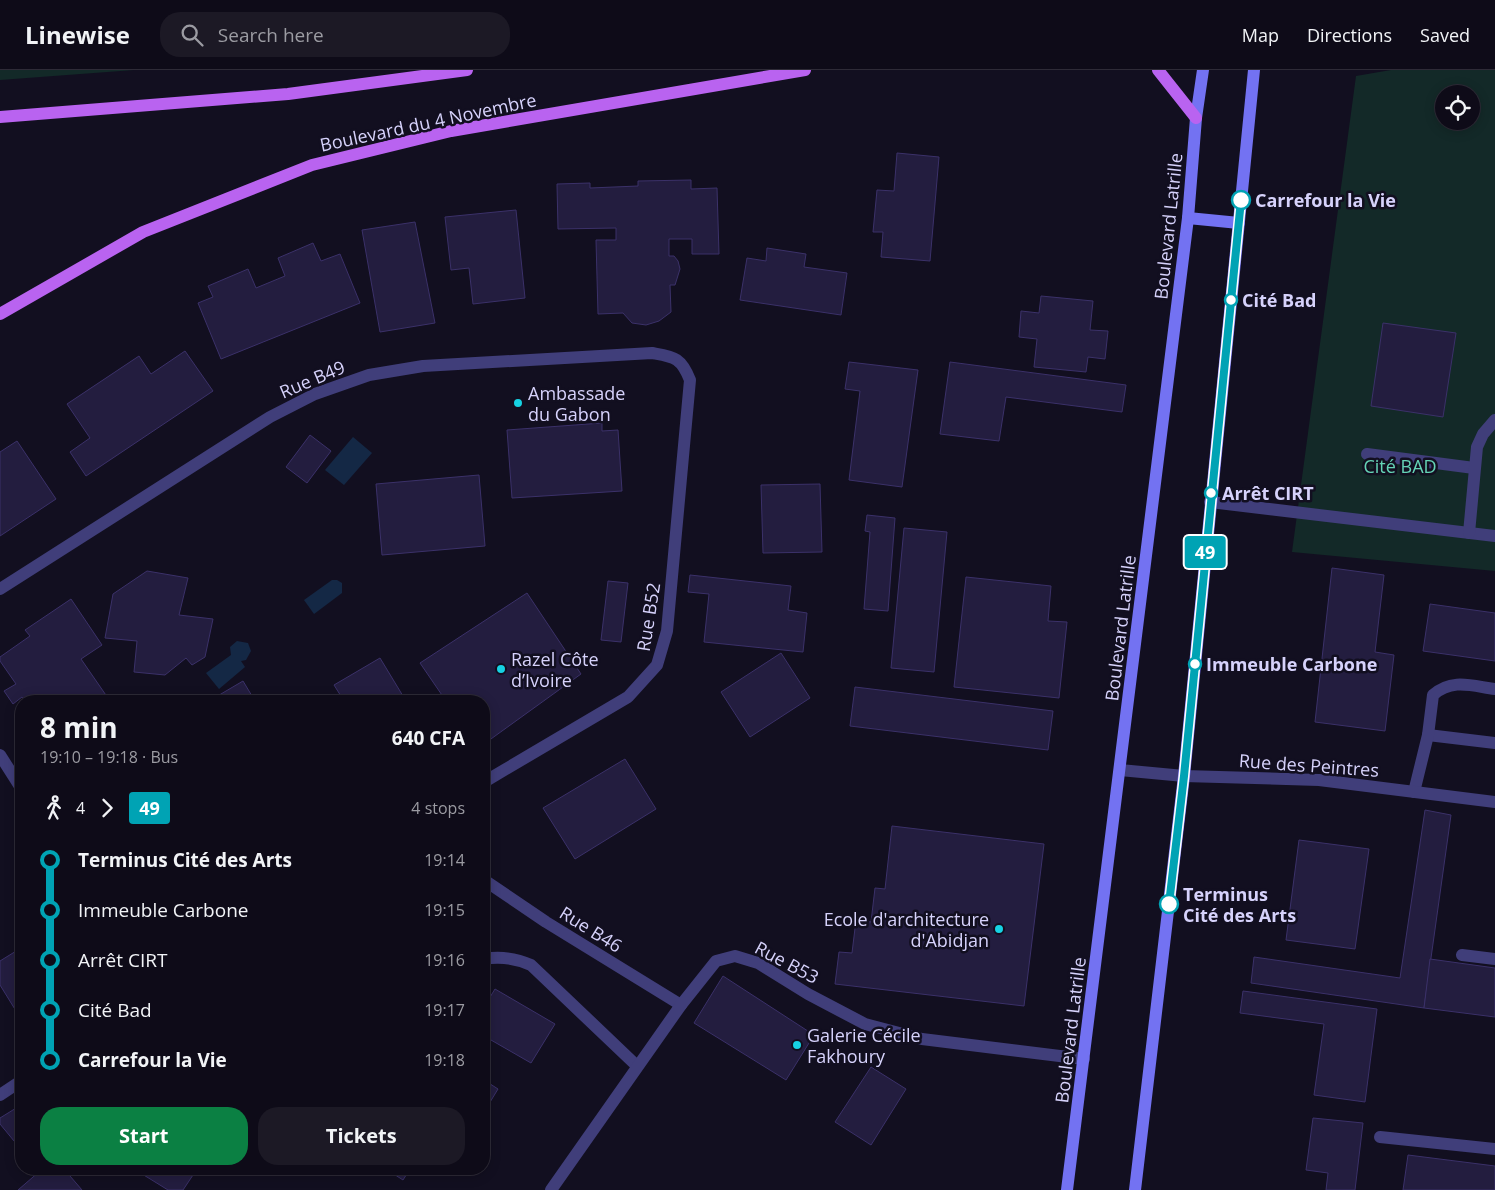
<!DOCTYPE html>
<html lang="en">
<head>
<meta charset="utf-8">
<style>
	:root { --surface:#0e0b18; --page:#1c1925; --text:#f1f3f6; --muted:#9b9ba2; --line:#2e2b37; --accent:#0b8043 }
	body { margin:0; font-family:"Open Sans",sans-serif; background:var(--page); color:var(--text); height:100vh; display:flex; flex-direction:column; font-size:19px; white-space:nowrap }
	* { box-sizing:border-box; margin:0 }
	p { font-size:16px; color:var(--muted) }
	.icon { flex:none; width:28px; height:28px; fill:none; stroke:currentColor; stroke-width:2; stroke-linecap:round; stroke-linejoin:round }
	.map { position:relative; flex:1; overflow:hidden }
	.panel { position:absolute; left:15px; top:625px; width:475px; height:480px; display:flex; flex-direction:column; background:var(--surface); border-radius:20px; box-shadow:0 2px 12px #0003,0 0 0 1px var(--line) }
	.panel>* { flex:none }
	.badge { padding:0 10px; border-radius:4px; font-size:18px; line-height:32px }
	.controls { position:absolute; left:1435px; top:15px; display:grid; gap:10px }
	.controls a { display:grid; place-items:center; width:45px; height:45px; border-radius:50%; background:var(--surface); box-shadow:0 2px 12px #0003,0 0 0 1px var(--line); font-size:25px }
	.map>.badge { position:absolute; translate:-50% -50%; box-shadow:0 0 0 2px #fff }
	.legs { display:flex; align-items:center; gap:8px; height:55px; padding:0 25px; font-size:16px }
	.legs p { margin-inline-start:auto }
	.headline { display:flex; align-items:center; justify-content:space-between; height:85px; padding:0 25px }
	h1 { font-size:28px; font-weight:700; line-height:38px }
	.primary-button { display:flex; gap:10px; margin-top:auto; padding:10px 25px }
	.primary-button a { flex:1; height:58px; border-radius:20px; background:var(--accent); color:#fff; font-size:20px; font-weight:700; line-height:58px; text-align:center }
	.primary-button a+a { background:var(--page); color:var(--text) }
	ul { padding:0 25px; list-style:none }
	li { display:flex; align-items:center; gap:18px; height:50px; font-size:19px }
	li i { display:grid; place-items:center; width:8px; height:100%; margin:0 6px; background:currentColor }
	li i::after { content:''; width:12px; height:12px; margin:-6px; border:4px solid; border-radius:50%; background:var(--surface) }
	li p { margin-inline-start:auto }
	li:first-child i { background:linear-gradient(#0000 50%,currentColor 0) }
	li:last-child i { background:linear-gradient(currentColor 50%,#0000 0) }
	header { display:flex; align-items:center; gap:30px; box-sizing:border-box; height:70px; padding:0 25px; background:var(--surface); border-bottom:1px solid var(--line) }
	header strong { font-size:24px }
	nav { display:flex; gap:28px; margin-inline-start:auto; font-size:18px }
	.search { width:350px; height:45px; background:var(--page); display:flex; align-items:center; gap:12px; box-sizing:border-box; padding:0 18px; border-radius:20px; color:var(--muted); font-size:19px }
	.map>svg:first-child { display:block }
</style>
</head>
<body>
<header>
<strong>Linewise</strong>
<div class="search"><svg class="icon" aria-label="search" viewBox="0 0 24 24"><circle cx="10" cy="10" r="6"/><path d="M15 15l6 6"/></svg>Search here</div>
<nav><a>Map</a><a>Directions</a><a>Saved</a></nav>
</header>
<div class="map">
<svg width="1495" height="1120" viewBox="0 0 1495 1120">
	<rect width="100%" height="100%" fill="#120f20"/>
	<g fill="#132928" fill-rule="evenodd">
		<path d="M0,0H134L0,10Z"/>
		<path d="M1391,0H1495V501L1292,482L1356,6ZM1444,24H1471V51H1444Z"/>
	</g>
	<g fill="#142845">
		<path d="M353,367L372,383L344,415L325,400Z"/>
		<path d="M332,510H337L342,513V523L314,544L304,530Z"/>
		<path d="M237,571L248,573L251,581L246,590L241,591L245,597L219,619L206,603L231,585L230,577Z"/>
	</g>
	<g fill="#231d3f" stroke="#3b3169">
		<path d="M897,83L939,87L930,191L881,187L883,162H873L877,120L894,121Z"/>
		<path d="M691,110V119L717,118L719,184H692V169H669V186H674L678,191L680,199L675,215H670L671,242L659,251L646,255L632,253L623,243L598,244L596,170H616V158L558,159L557,114L590,113V118L638,116V111Z"/>
		<path d="M516,140L525,228L473,234L469,198L451,200L445,147Z"/>
		<path d="M415,152L435,253L380,262L362,160Z"/>
		<path d="M313,173L321,191L340,184L360,233L221,289L198,233L213,227L208,216L248,199L256,218L285,206L278,188Z"/>
		<path d="M767,178L806,184L804,197L847,203L841,245L740,230L747,188L766,191Z"/>
		<path d="M1041,226L1093,231L1090,260L1108,261L1105,289L1088,287L1086,302L1034,297L1037,269L1019,267L1021,241L1039,243Z"/>
		<path d="M1383,253L1456,263L1443,347L1371,336Z"/>
		<path d="M185,281L213,321L86,406L70,382L90,368L67,334L139,286L151,304Z"/>
		<path d="M849,292L918,300L902,417L849,410L860,321L845,319Z"/>
		<path d="M950,292L1126,315L1122,342L1006,327L999,371L940,364Z"/>
		<path d="M602,353V361L618,360L622,421L512,428L507,360Z"/>
		<path d="M310,365L331,381L307,413L286,397Z"/>
		<path d="M17,371L56,429L0,466V382Z"/>
		<path d="M479,405L485,476L382,485L376,414Z"/>
		<path d="M820,414L822,482L763,483L761,415Z"/>
		<path d="M867,445L895,448L888,541L864,539L870,462L865,461Z"/>
		<path d="M904,458L947,462L934,602L891,598Z"/>
		<path d="M1332,498L1384,505L1375,582L1394,585L1385,661L1315,652Z"/>
		<path d="M147,501L188,508L179,545L213,549L205,587L192,595L186,588L165,605L134,602L137,571L105,568L113,524Z"/>
		<path d="M690,505L791,516L788,540L807,543L803,582L704,572L709,524L688,522Z"/>
		<path d="M966,507L1051,516L1048,551L1067,552L1059,628L954,617Z"/>
		<path d="M608,511L628,513L621,572L601,570Z"/>
		<path d="M527,523L581,604L484,674V631H446L420,593Z"/>
		<path d="M71,529L102,575L81,589L110,631H25L22,627L13,634L4,621L16,614L0,591V587L30,566L25,560Z"/>
		<path d="M1430,534L1495,543V591L1423,581Z"/>
		<path d="M781,583L810,628L750,667L721,622Z"/>
		<path d="M380,588L406,631H344L334,615Z"/>
		<path d="M243,611L255,631H209Z"/>
		<path d="M855,617L1053,641L1048,680L850,656Z"/>
		<path d="M625,689L656,739L575,789L543,738Z"/>
		<path d="M1425,740L1451,745L1424,938L1251,913L1254,887L1400,908Z"/>
		<path d="M892,756L1044,774L1024,936L835,914L839,882L852,883L856,850L871,852L875,818L885,819Z"/>
		<path d="M1299,770L1369,779L1355,879L1286,870Z"/>
		<path d="M21,878V949L0,915V891Z"/>
		<path d="M1430,889L1495,898V947L1424,938Z"/>
		<path d="M723,906L814,965L786,1010L694,953Z"/>
		<path d="M495,919L555,954L531,993L484,966V937Z"/>
		<path d="M1243,921L1377,939L1365,1032L1314,1025L1324,954L1240,943Z"/>
		<path d="M871,997L906,1019L871,1075L835,1052Z"/>
		<path d="M484,1010L498,1019L484,1042Z"/>
		<path d="M21,1035V1076L19,1077L0,1054V1048Z"/>
		<path d="M1313,1048L1363,1053L1355,1120H1326L1328,1103L1306,1100Z"/>
		<path d="M1408,1085L1495,1096V1120H1403Z"/>
		<path d="M38,1099H64L82,1120H18L40,1101Z"/>
		<path d="M134,1099H197L183,1120H168Z"/>
		<path d="M386,1099H410L403,1110Z"/>
	</g>
	<g fill="none" stroke-linecap="round" stroke-linejoin="round">
		<g stroke="#403e7a" stroke-width="12">
			<path d="M1367,384L1474,398"/>
			<path d="M1210,432L1495,466"/>
			<path d="M1469,463L1477,377L1483,364L1495,350"/>
			<path d="M1428,665L1495,673"/>
			<path d="M1414,722L1428,665L1433,625C1452,608 1472,616 1495,619"/>
			<path d="M1462,885L1495,889"/>
			<path d="M1380,1067L1495,1079"/>
		</g>
		<g stroke="#403e7a" stroke-width="12">
			<path d="M0,519L270,347L315,324L369,305L423,296L652,283C674,287 681,287 690,310L667,561L657,595L628,627L484,712"/>
			<path d="M0,685L21,718"/>
			<path d="M1120,700L1184,706L1319,710L1495,732"/>
			<path d="M484,810L546,852L681,935"/>
			<path d="M484,889C501,886 515,888 531,895L637,996"/>
			<path d="M0,1025L21,1011"/>
			<path d="M551,1120L681,935L716,891L735,886L758,893L808,924L865,954L922,969L1084,989"/>
		</g>
		<g stroke="#7372f2" stroke-width="12">
			<path d="M1188,148L1239,153"/>
			<path d="M1067,1120L1188,148L1196,48L1203,0"/>
			<path d="M1135,1120L1184,706L1254,0"/>
		</g>
		<g stroke="#b963f0" stroke-width="12">
			<path d="M1158,0L1196,48"/>
			<path d="M0,47L288,24L467,0"/>
			<path d="M0,244L143,162L312,95L451,61L805,0"/>
		</g>
	</g>
	<g fill="none" stroke-linecap="round" stroke-linejoin="round">
		<defs>
			<path id="line-1" d="M1169,834L1184,706L1241,130"/>
		</defs>
		<use href="#line-1" stroke="#fff" stroke-width="11"/>
		<use href="#line-1" stroke="#00a3b4" stroke-width="8"/>
	</g>
	<g fill="#fff" stroke="#00a3b4" stroke-width="2.5">
		<circle cx="1241" cy="130" r="9"/>
		<circle cx="1231" cy="230" r="6"/>
		<circle cx="1211" cy="423" r="6"/>
		<circle cx="1195" cy="594" r="6"/>
		<circle cx="1169" cy="834" r="9"/>
	</g>
	<g fill="#16d2e3" stroke="#120f20" stroke-width="2">
		<circle cx="518" cy="333" r="5"/>
		<circle cx="501" cy="599" r="5"/>
		<circle cx="999" cy="859" r="5"/>
		<circle cx="797" cy="975" r="5"/>
	</g>
	<g text-anchor="middle" dominant-baseline="central" stroke-width="5" stroke-linejoin="round" paint-order="stroke">
		<g font-size="18" fill="#d6d2fb" stroke="#120f20">
			<text transform="translate(428 52) rotate(-12)">Boulevard du 4 Novembre</text>
			<text transform="translate(1168 156) rotate(-84)">Boulevard Latrille</text>
			<text transform="translate(312 309) rotate(-23)">Rue B49</text>
			<text transform="translate(648 547) rotate(-81)">Rue B52</text>
			<text transform="translate(1120 558) rotate(-83)">Boulevard Latrille</text>
			<text transform="translate(1309 695) rotate(4)">Rue des Peintres</text>
			<text transform="translate(591 859) rotate(32)">Rue B46</text>
			<text transform="translate(787 892) rotate(28)">Rue B53</text>
			<text transform="translate(1070 960) rotate(-83)">Boulevard Latrille</text>
		</g>
		<g font-size="18" font-weight="bold" fill="#d6d2fb" stroke="#120f20" text-anchor="start">
			<text x="1255" y="130">Carrefour la Vie</text>
			<text x="1242" y="230">Cité Bad</text>
			<text x="1222" y="423">Arrêt CIRT</text>
			<text x="1206" y="594">Immeuble Carbone</text>
			<text x="1183" y="824">Terminus<tspan x="1183" dy="21">Cité des Arts</tspan></text>
		</g>
		<g font-size="18" fill="#d6d2fb" stroke="#120f20" text-anchor="start">
			<text x="528" y="323">Ambassade<tspan x="528" dy="21">du Gabon</tspan></text>
			<text x="511" y="589">Razel Côte<tspan x="511" dy="21">d’Ivoire</tspan></text>
			<text x="989" y="849" text-anchor="end">Ecole d'architecture<tspan x="989" dy="21">d'Abidjan</tspan></text>
			<text x="807" y="965">Galerie Cécile<tspan x="807" dy="21">Fakhoury</tspan></text>
		</g>
		<g font-size="18" fill="#65d3b6" stroke="#120f20">
			<text x="1400" y="396">Cité BAD</text>
		</g>
	</g>
</svg>
<div class="controls">
<a><svg class="icon" aria-label="locate" viewBox="0 0 24 24"><circle cx="12" cy="12" r="6"/><path d="M12 2v4M12 18v4M2 12h4M18 12h4"/></svg></a>
</div>
<b class="badge" style="left:1205px;top:482px;background:#00a3b4;color:#fff">49</b>
<section class="panel">
<div class="headline"><div><h1>8 min</h1><p>19:10 – 19:18 · Bus</p></div><b>640 CFA</b></div>
<div class="legs"><svg class="icon" aria-label="walk" viewBox="0 0 24 24"><circle cx="13" cy="4" r="2"/><path d="M13 8l-2 6 4 7M11 14l-3 7M7 12l3-4h3l4 4"/></svg>4<svg class="icon" aria-label="forward" viewBox="0 0 24 24"><path d="M9 5l7 7-7 7"/></svg><b class="badge" style="background:#00a3b4;color:#fff">49</b><p>4 stops</p></div>
<ul>
<li><i style="color:#00a3b4"></i><b>Terminus Cité des Arts</b><p>19:14</p></li>
<li><i style="color:#00a3b4"></i><span>Immeuble Carbone</span><p>19:15</p></li>
<li><i style="color:#00a3b4"></i><span>Arrêt CIRT</span><p>19:16</p></li>
<li><i style="color:#00a3b4"></i><span>Cité Bad</span><p>19:17</p></li>
<li><i style="color:#00a3b4"></i><b>Carrefour la Vie</b><p>19:18</p></li>
</ul>
<div class="primary-button"><a>Start</a><a>Tickets</a></div>
</section>
</div>
</body>
</html>
